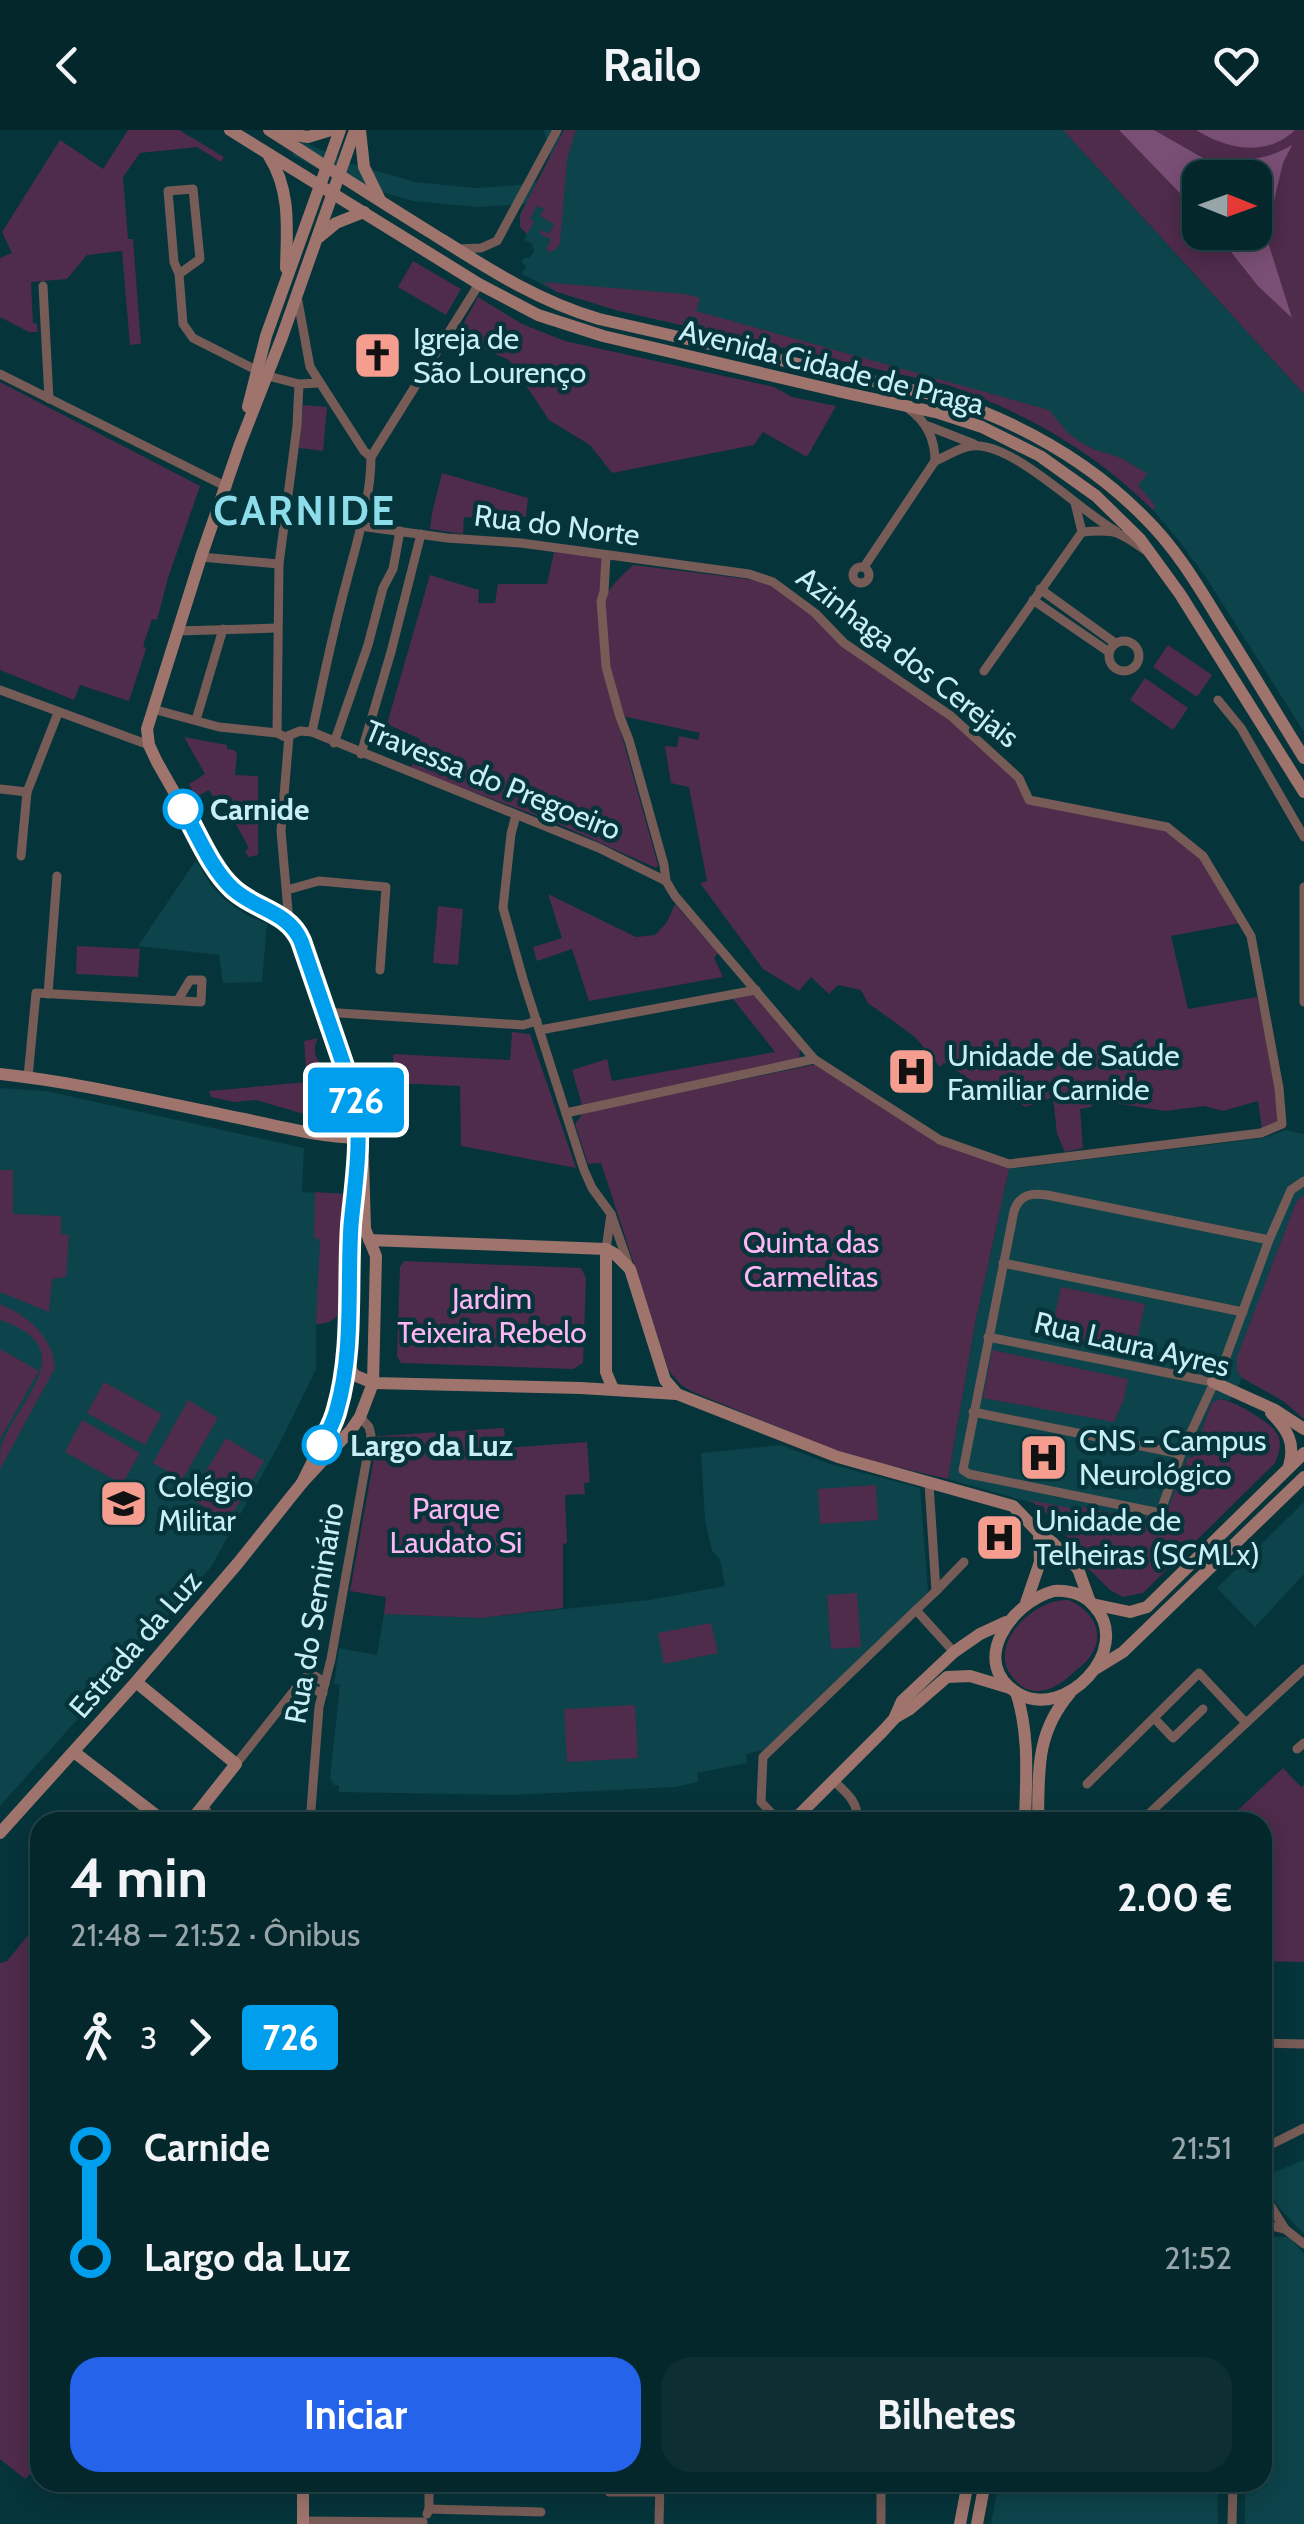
<!DOCTYPE html>
<html lang="pt">
<head>
<meta charset="utf-8">
<style>
	:root { --surface:#04272c; --page:#0d2f34; --text:#f1f3f6; --muted:#97a5a9; --line:#254448; --accent:#2563eb }
	body { margin:0; font-family:Cabin,sans-serif; background:var(--page); color:var(--text); height:100vh; display:flex; flex-direction:column; font-size:38px; white-space:nowrap }
	* { box-sizing:border-box; margin:0 }
	p { font-size:32px; color:var(--muted) }
	.icon { flex:none; width:55px; height:55px; fill:none; stroke:currentColor; stroke-width:2; stroke-linecap:round; stroke-linejoin:round }
	.map { position:relative; flex:1; overflow:hidden }
	.panel { position:absolute; left:30px; top:1682px; width:1242px; height:680px; display:flex; flex-direction:column; background:var(--surface); border-radius:30px; box-shadow:0 5px 25px #0003,0 0 0 2px var(--line) }
	.panel>* { flex:none }
	.badge { padding:0 20px; border-radius:8px; font-size:35px; line-height:65px }
	.needle { width:65px; rotate:91deg }
	.controls { position:absolute; left:1182px; top:30px; display:grid; gap:20px }
	.controls a { display:grid; place-items:center; width:90px; height:90px; border-radius:20px; background:var(--surface); box-shadow:0 5px 25px #0003,0 0 0 2px var(--line); font-size:50px }
	.map>.badge { position:absolute; translate:-50% -50%; box-shadow:0 0 0 5px #fff }
	.legs { display:flex; align-items:center; gap:15px; height:110px; padding:0 40px; font-size:32px }
	.legs p { margin-inline-start:auto }
	.headline { display:flex; align-items:center; justify-content:space-between; height:170px; padding:0 40px }
	h1 { font-size:55px; font-weight:700; line-height:75px }
	.action { display:flex; gap:20px; margin-top:auto; padding:20px 40px }
	.action a { flex:1; height:115px; border-radius:30px; background:var(--accent); color:#fff; font-size:40px; font-weight:700; line-height:115px; text-align:center }
	.action a+a { background:var(--page); color:var(--text) }
	ul { padding:0 40px; list-style:none }
	li { display:flex; align-items:center; gap:35px; height:110px; font-size:38px }
	li i { display:grid; place-items:center; width:15px; height:100%; margin:0 12px; background:currentColor }
	li i::after { content:''; width:25px; height:25px; margin:-12px; border:8px solid; border-radius:50%; background:var(--surface) }
	li p { margin-inline-start:auto }
	li:first-child i { background:linear-gradient(#0000 50%,currentColor 0) }
	li:last-child i { background:linear-gradient(currentColor 50%,#0000 0) }
	header { display:flex; justify-content:space-between; align-items:center; height:130px; padding:0 40px; background:var(--surface); font-size:45px; font-weight:700 }
	.map>svg:first-child { display:block }
</style>
</head>
<body>
<header><svg class="icon" aria-label="back" viewBox="0 0 24 24"><path d="M15 5l-7 7 7 7"/></svg>Railo<svg class="icon" aria-label="heart" viewBox="0 0 24 24"><path d="M12 20l-8-8c-3-5 5-10 8-4 3-6 11-1 8 4z"/></svg></header>
<div class="map">
<svg width="1304" height="2394" viewBox="0 0 1304 2394">
	<rect width="100%" height="100%" fill="#06343b"/>
	<g fill="#0d434a">
		<path d="M544,0H558L560,6L564,0H1063L1304,264V602L1207,449L1180,412L1153,380L1118,347L1074,314L1049,299L1002,275L948,255L619,181L557,162L522,144L526,136L522,132L524,128H530L535,120L532,118L533,114L524,110L527,104L520,97V85L525,74L477,77L413,71L343,51L292,25L302,11L349,33L415,52L476,58L520,55L537,52L550,26Z"/>
		<path d="M196,730L210,754L225,770L247,785L267,794L262,852L223,853L219,825L138,816Z"/>
		<path d="M0,958L46,961L304,1018L302,1062L345,1064L344,1140L340,1181L329,1192L316,1195V1239L282,1309L211,1437L109,1552L101,1550L96,1556L90,1563L91,1574L0,1676Z"/>
		<path d="M1285,1000L1304,1004V1065L1296,1072L1238,1227L1237,1241L1242,1248L1230,1271L1221,1269L1210,1277L1191,1328L1168,1379L1156,1386H1148L1147,1390L1083,1377L1081,1380L1029,1372L948,1349L975,1194L1009,1039L1264,1008Z"/>
		<path d="M781,1315L830,1334L920,1358L928,1462L764,1620L746,1624L747,1633L697,1643L698,1652L675,1657L513,1665L339,1662V1655H334L330,1648L340,1555L334,1554L339,1518L377,1525L384,1484L481,1488L649,1470L725,1456L720,1429L712,1421L705,1390L701,1323Z"/>
		<path d="M1304,1372V1444L1255,1497L1217,1458Z"/>
		<path d="M1304,2030V2104L1281,2080L1267,2060L1262,2047Z"/>
		<path d="M1263,2107H1289L1304,2124V2394H1245V2353L1262,2352Z"/>
		<path d="M999,2352L1217,2353L1218,2394H991Z"/>
	</g>
	<g fill="#4f2b4c" fill-rule="evenodd">
		<path d="M128,0H179L224,27L221,32L197,17L140,23L123,47L128,109H133L141,214L130,215L122,121L87,125L67,149L31,152L33,193L37,194L38,202H29L0,187V128L12,123L2,102L60,10L103,39Z"/>
		<path d="M564,0H576L567,29L560,113L556,119L550,122L546,120L551,109L540,104L542,100L549,104L554,94L540,86L544,79L537,76L530,89L534,92L527,104L520,97V85Z"/>
		<path d="M1063,0H1304V264ZM1200,48H1255V102H1200Z"/>
		<path d="M413,131L461,159L446,185L398,157Z"/>
		<path d="M542,152L685,164L700,168L696,181L1049,280L1068,303L1082,313L1093,319L1121,328L1148,344L1138,355L1154,374L1155,378L1153,380C1093,321 1026,283 948,255L619,181L557,162Z"/>
		<path d="M478,167L522,194L565,211L774,257L792,267L836,276L807,327L763,302L754,315L612,343L590,315L549,290L509,230L456,207Z"/>
		<path d="M0,252L200,356L168,448L157,490L152,489L143,516L146,519L129,571L80,555L74,570L0,540Z"/>
		<path d="M303,275L327,277L323,321L299,318Z"/>
		<path d="M442,343L528,368L526,387L492,384L491,389L464,387L463,404L430,399L432,383Z"/>
		<path d="M554,422L602,428L600,461L603,538L658,735L656,738L556,693L411,639L420,609L387,594L430,445L479,460L478,473H495L498,454H547Z"/>
		<path d="M633,435L772,452L955,595L1015,650L1028,674L1164,700L1200,728L1230,780L1240,793L1171,806L1188,879L1257,867C1262,892 1283,973 1276,994L1262,999L1258,971L1223,981L1204,976L1165,981L1094,970L1091,977L1080,979L1083,1018L1065,1022L1057,1004L1053,967L1026,977L991,957L988,961L944,933L940,937L915,907L868,873L861,860L838,855L829,864L811,847L799,861L763,839L700,753L707,751L689,657L671,653L665,616L677,617L679,606L698,610L700,603L622,586C614,557 595,494 606,466C611,455 624,444 633,435Z"/>
		<path d="M1168,515L1212,545L1197,567L1153,537Z"/>
		<path d="M1145,548L1188,578L1173,600L1130,570Z"/>
		<path d="M184,607L227,615V619L234,620L237,623L235,645L258,646V725L248,727L245,721L249,718L223,670L217,673L209,660L196,667L189,654L205,644Z"/>
		<path d="M548,764L636,807L655,805L667,792L675,774L718,823L714,828L723,847L589,871L572,819L537,831L533,817L562,808Z"/>
		<path d="M438,776L463,779L458,835L433,833Z"/>
		<path d="M77,816L140,819L138,847L76,844Z"/>
		<path d="M754,865L800,919L799,928L582,975L572,940L607,929L612,951L775,922L733,869Z"/>
		<path d="M512,902L530,904L576,1038L461,1016L460,956L394,953L393,924L510,930Z"/>
		<path d="M318,908C310,923 317,936 333,937C339,953 348,968 338,983L336,981L318,988L256,970L234,972L211,967L209,961L307,952L304,911Z"/>
		<path d="M817,934L951,1018L1009,1039L975,1194L948,1349L849,1326L693,1262L681,1255L669,1241L601,1033L588,1034L575,994L583,983Z"/>
		<path d="M0,1040H13V1084L61,1086V1104L69,1105L66,1147L52,1149L49,1182L0,1162Z"/>
		<path d="M315,1062L345,1064L342,1174C339,1188 331,1194 316,1194L320,1109L314,1108Z"/>
		<path d="M1304,1065V1289L1283,1271L1242,1248L1237,1241V1227L1296,1072Z"/>
		<path d="M404,1131L581,1138L586,1148L583,1233L573,1239L401,1233L397,1226L400,1137Z"/>
		<path d="M1061,1157L1145,1174L1134,1224L1050,1206Z"/>
		<path d="M0,1174C27,1185 53,1207 55,1238L0,1339C0,1332 0,1323 1,1316C18,1270 85,1218 0,1190Z"/>
		<path d="M0,1219L39,1241L0,1309Z"/>
		<path d="M992,1220L1128,1249L1124,1269L1114,1292L983,1268Z"/>
		<path d="M104,1252L162,1284L145,1315L87,1283Z"/>
		<path d="M1221,1269C1234,1272 1246,1279 1258,1287C1278,1300 1286,1309 1275,1333L1143,1463L1123,1467L1110,1460L1074,1424L1068,1408L1042,1379L1029,1370L1081,1380L1082,1377L1146,1390L1147,1385H1161L1168,1379L1188,1327L1192,1328L1210,1277L1213,1272Z"/>
		<path d="M188,1270L218,1288L182,1350L153,1333Z"/>
		<path d="M82,1290L140,1323L122,1354L65,1322Z"/>
		<path d="M504,1298L506,1318L587,1312L590,1352L584,1353L585,1364L565,1365L567,1413L563,1414V1478L481,1488L384,1484L386,1467L350,1461L378,1306Z"/>
		<path d="M226,1308L264,1331L228,1391L190,1368Z"/>
		<path d="M876,1355L878,1390L820,1394L818,1359Z"/>
		<path d="M857,1463L861,1517L831,1519L827,1465Z"/>
		<path d="M1068,1470C1090,1478 1107,1502 1091,1525C1087,1532 1080,1537 1074,1542C1057,1559 1033,1571 1014,1549C984,1516 1034,1468 1068,1470Z"/>
		<path d="M711,1493L718,1523L664,1534L658,1503Z"/>
		<path d="M635,1575L638,1628L567,1632L564,1579Z"/>
		<path d="M1283,1638L1301,1657L1304,1655V1832L1263,1831L1262,1692H1225Z"/>
		<path d="M40,1791V2334L25,2349L0,2329V1833L7,1831Z"/>
	</g>
	<g fill="#7a4f76">
		<path d="M1119,0H1154L1210,32L1231,47L1200,48V84Z"/>
		<path d="M1196,0H1295C1266,28 1227,19 1196,0Z"/>
		<path d="M1292,15L1283,33L1272,79L1255,53V48L1251,47L1230,28C1253,31 1272,27 1292,15Z"/>
		<path d="M1255,82L1267,109L1292,188L1258,156L1216,103L1255,102Z"/>
	</g>
	<g fill="none" stroke-linecap="round" stroke-linejoin="round">
		<g stroke="#765b56" stroke-width="9">
			<path d="M458,119L481,118L497,111L557,0"/>
			<path d="M179,144L200,129L193,59L168,61L174,132L179,144L183,194L193,208L268,246L299,254L320,253"/>
			<path d="M43,156L49,269"/>
			<path d="M297,166L310,237L364,321L371,327"/>
			<path d="M0,244L227,357"/>
			<path d="M909,279C927,292 935,309 935,331C947,326 960,317 972,316C1012,311 1082,383 1116,401"/>
			<path d="M928,296L974,314"/>
			<path d="M371,327L479,154"/>
			<path d="M1075,373L1082,402C1115,399 1118,401 1145,420"/>
			<path d="M360,396L447,408L521,413L749,444L773,452L815,483L844,513L951,586L1019,648L1029,670L1167,697L1203,726L1251,806L1279,958L1282,994L1261,1003L1009,1034L940,1010L814,929L675,766L666,751L664,735L629,610L620,587L606,537L601,471L604,462L606,426"/>
			<path d="M201,427L279,434"/>
			<circle cx="861" cy="445" r="8"/>
			<path d="M864,437L935,331"/>
			<path d="M1040,459L1115,513"/>
			<path d="M1033,470L1109,522"/>
			<path d="M177,501L277,498"/>
			<circle cx="1124" cy="526" r="15"/>
			<path d="M984,541L1082,402"/>
			<path d="M0,560L149,615"/>
			<path d="M1218,570L1241,598L1304,707"/>
			<path d="M160,581L219,597L277,603L285,607L300,601L312,602L599,718L666,751"/>
			<path d="M196,590L223,499"/>
			<path d="M312,602C323,551 333,500 347,450C357,411 371,368 371,327"/>
			<path d="M277,603L279,434L297,296L299,254"/>
			<path d="M334,613L368,515L383,458L393,439L400,401"/>
			<path d="M361,624L391,522L421,404"/>
			<path d="M0,659L27,662L58,583"/>
			<path d="M516,685L511,704L503,778L523,849L584,1040L592,1058L611,1084L628,1133"/>
			<path d="M21,726L27,662"/>
			<path d="M1304,757V872"/>
			<path d="M287,760L319,751L386,757L380,840"/>
			<path d="M289,792L281,701L289,606"/>
			<path d="M48,864L57,746"/>
			<path d="M324,882L523,895L537,891"/>
			<path d="M540,900L756,860"/>
			<path d="M28,947L36,863L201,872L202,850H190L178,870"/>
			<path d="M566,983L814,929"/>
			<path d="M1269,1110L1047,1065C1031,1063 1020,1064 1014,1081L963,1340L969,1344L1160,1383L1181,1324L1226,1227L1269,1110L1291,1060L1304,1051"/>
			<path d="M606,1119L611,1084"/>
			<path d="M1003,1133L1243,1182"/>
			<path d="M988,1207L1213,1252"/>
			<path d="M973,1282L1181,1324"/>
			<path d="M929,1354L936,1461L916,1480L954,1522"/>
			<path d="M936,1461L964,1432"/>
			<path d="M295,1559L305,1557L323,1563"/>
			<path d="M1154,1588L1173,1608L1203,1579"/>
			<path d="M1297,1619L1304,1613"/>
			<path d="M236,1634L304,1548L315,1546L325,1553"/>
			<path d="M834,1651C848,1664 858,1672 858,1692"/>
			<path d="M1087,1654L1199,1543L1246,1593"/>
			<path d="M204,1675L212,1692"/>
			<path d="M310,1692L319,1577L331,1529L371,1305L369,1297L360,1287"/>
			<path d="M780,1692L761,1672L763,1627L916,1480"/>
			<path d="M1140,1692L1304,1539"/>
			<path d="M1262,1913L1304,1914"/>
			<path d="M1262,2019L1304,1998"/>
			<path d="M1262,2062L1285,2099"/>
			<path d="M1262,2094L1285,2099L1304,2114"/>
			<path d="M610,2352L609,2362H659"/>
			<path d="M429,2355H460V2352"/>
			<path d="M429,2379L541,2382"/>
			<path d="M427,2384L429,2379V2352"/>
			<path d="M303,2391L423,2392"/>
			<path d="M659,2394L660,2352"/>
			<path d="M881,2394V2352"/>
			<path d="M1232,2394L1233,2352"/>
		</g>
		<g stroke="#9e746c" stroke-width="12">
			<path d="M230,0L479,154L538,185L603,206L846,263L939,283L982,297L1040,326L1096,366L1140,409L1180,464L1304,662"/>
			<path d="M269,0C324,35 378,70 433,104C487,138 537,171 599,189L943,267C1018,292 1088,330 1144,387C1177,419 1200,459 1224,498C1251,541 1277,584 1304,628"/>
			<path d="M360,0L364,37L380,70"/>
			<path d="M277,2L308,7L331,0"/>
			<path d="M269,26C291,61 287,98 286,138"/>
			<path d="M319,107L336,93L364,82"/>
			<path d="M248,277L266,206L340,0"/>
			<path d="M0,944C83,953 163,973 244,989C282,997 320,1007 359,1008"/>
			<path d="M369,1110L606,1119L615,1124L630,1139L665,1250L677,1264"/>
			<path d="M606,1119V1242L613,1259"/>
			<path d="M346,1230L354,1245L373,1253L581,1258L677,1264L838,1327L1013,1376L1039,1403L1053,1413L1078,1439L1090,1472"/>
			<path d="M1213,1252L1275,1280L1304,1299"/>
			<path d="M1271,1283C1287,1299 1296,1313 1289,1336"/>
			<path d="M302,1353L336,1284L344,1253L359,987L354,965L298,805L289,792L241,765L223,748L157,632L149,615L147,599L201,427L240,314L282,207L355,0"/>
			<path d="M1054,1461C1070,1460 1084,1464 1095,1477C1133,1520 1065,1590 1019,1564C967,1534 1011,1472 1054,1461Z"/>
			<path d="M1026,1473L1040,1432L1039,1403"/>
			<path d="M1092,1474L1130,1482L1147,1477L1304,1323"/>
			<path d="M1097,1538L1123,1522L1304,1347"/>
			<path d="M136,1552L236,1634L194,1687"/>
			<path d="M1016,1562C1030,1605 1026,1648 1025,1692"/>
			<path d="M896,1587L910,1579L947,1547L970,1546L1010,1558"/>
			<path d="M74,1622L165,1692"/>
			<path d="M158,1687L180,1690L194,1687"/>
			<path d="M792,1692L882,1602L894,1589L902,1571L954,1522L980,1504L1006,1492"/>
			<path d="M1038,1692C1039,1642 1035,1604 1070,1563"/>
			<path d="M0,1703L136,1552L238,1433L302,1353L351,1300L360,1287L373,1253L376,1126L365,1099L363,1030"/>
			<path d="M303,2394V2352"/>
			<path d="M960,2394L968,2352"/>
			<path d="M977,2394L985,2352"/>
		</g>
	</g>
	<g fill="none" stroke-linecap="round" stroke-linejoin="round">
		<defs>
			<path id="line-1" d="M183,679C198,705 211,739 233,759C256,780 288,781 301,811L354,965C363,1008 355,1052 351,1095C347,1156 354,1220 337,1279C334,1292 327,1303 322,1315"/>
		</defs>
		<use href="#line-1" stroke="#fff" stroke-width="22"/>
		<use href="#line-1" stroke="#009fee" stroke-width="15"/>
	</g>
	<defs>
		<symbol id="church-square" viewBox="-11 -11 22 22"><rect x="-9" y="-9" width="18" height="18" rx="4" fill="#f59d8e" stroke="#06343b"/><path d="M-1.2-6h2.4v3.5h3.3v2.4h-3.3V6h-2.4V-.1h-3.3v-2.4h3.3Z" fill="#111"/></symbol>
		<symbol id="hospital-square" viewBox="-11 -11 22 22"><rect x="-9" y="-9" width="18" height="18" rx="4" fill="#f59d8e" stroke="#06343b"/><path d="M-5-5h3v3.5h4V-5h3V5h-3V1.5h-4V5h-3Z" fill="#111"/></symbol>
		<symbol id="school-square" viewBox="-11 -11 22 22"><rect x="-9" y="-9" width="18" height="18" rx="4" fill="#f59d8e" stroke="#06343b"/><path d="M0-5L7-2L0 1L-7-2ZM-4 1L0 2.5L4 1V4Q0 6-4 4Z" fill="#111"/></symbol>
	</defs>
	<g fill-rule="evenodd">
		<use href="#church-square" x="350" y="198" width="55" height="55"/>
		<use href="#hospital-square" x="884" y="914" width="55" height="55"/>
		<use href="#hospital-square" x="1016" y="1300" width="55" height="55"/>
		<use href="#school-square" x="96" y="1346" width="55" height="55"/>
		<use href="#hospital-square" x="972" y="1380" width="55" height="55"/>
	</g>
	<g fill="#fff" stroke="#009fee" stroke-width="5">
		<circle cx="183" cy="679" r="18"/>
		<circle cx="322" cy="1315" r="18"/>
	</g>
	<g text-anchor="middle" dominant-baseline="central" stroke-width="9" stroke-linejoin="round" paint-order="stroke">
		<g font-size="30" fill="#c9eff6" stroke="#06343b" text-anchor="start">
			<text x="413" y="208">Igreja de<tspan x="413" dy="34">São Lourenço</tspan></text>
			<text x="947" y="925">Unidade de Saúde<tspan x="947" dy="34">Familiar Carnide</tspan></text>
			<text x="1079" y="1310">CNS - Campus<tspan x="1079" dy="34">Neurológico</tspan></text>
			<text x="158" y="1356">Colégio<tspan x="158" dy="34">Militar</tspan></text>
			<text x="1035" y="1390">Unidade de<tspan x="1035" dy="34">Telheiras (SCMLx)</tspan></text>
		</g>
		<g font-size="30" fill="#c9eff6" stroke="#06343b">
			<text transform="translate(832 237) rotate(14)">Avenida Cidade de Praga</text>
			<text transform="translate(557 395) rotate(7)">Rua do Norte</text>
			<text transform="translate(908 527) rotate(38)">Azinhaga dos Cerejais</text>
			<text transform="translate(493 650) rotate(22)">Travessa do Pregoeiro</text>
			<text transform="translate(1132 1214) rotate(13)">Rua Laura Ayres</text>
			<text transform="translate(314 1483) rotate(-80)">Rua do Seminário</text>
			<text transform="translate(135 1514) rotate(-49)">Estrada da Luz</text>
		</g>
		<g font-size="30" font-weight="bold" fill="#c9eff6" stroke="#06343b" text-anchor="start">
			<text x="210" y="679">Carnide</text>
			<text x="350" y="1315">Largo da Luz</text>
		</g>
		<g font-size="30" fill="#fbb6f3" stroke="#06343b">
			<text x="811" y="1112">Quinta das<tspan x="811" dy="34">Carmelitas</tspan></text>
			<text x="492" y="1168">Jardim<tspan x="492" dy="34">Teixeira Rebelo</tspan></text>
			<text x="456" y="1378">Parque<tspan x="456" dy="34">Laudato Si</tspan></text>
		</g>
		<g font-size="40" font-weight="bold" letter-spacing="2.5" fill="#8cdcea" stroke="#06343b">
			<text x="305" y="380">CARNIDE</text>
		</g>
	</g>
</svg>
<div class="controls">
<a><svg class="needle" viewBox="-14 -14 28 28"><path d="M0-13l5 13h-10z" fill="#e53935"/><path d="M0 13l5-13h-10z" fill="#97a5a9"/></svg></a>
</div>
<b class="badge" style="left:356px;top:970px;background:#009fee;color:#fff">726</b>
<section class="panel">
<div class="headline"><div><h1>4 min</h1><p>21:48 – 21:52 · Ônibus</p></div><b>2.00 €</b></div>
<div class="legs"><svg class="icon" aria-label="walk" viewBox="0 0 24 24"><circle cx="13" cy="4" r="2"/><path d="M13 8l-2 6 4 7M11 14l-3 7M7 12l3-4h3l4 4"/></svg>3<svg class="icon" aria-label="forward" viewBox="0 0 24 24"><path d="M9 5l7 7-7 7"/></svg><b class="badge" style="background:#009fee;color:#fff">726</b></div>
<ul>
<li><i style="color:#009fee"></i><b>Carnide</b><p>21:51</p></li>
<li><i style="color:#009fee"></i><b>Largo da Luz</b><p>21:52</p></li>
</ul>
<div class="action"><a>Iniciar</a><a>Bilhetes</a></div>
</section>
</div>
</body>
</html>
